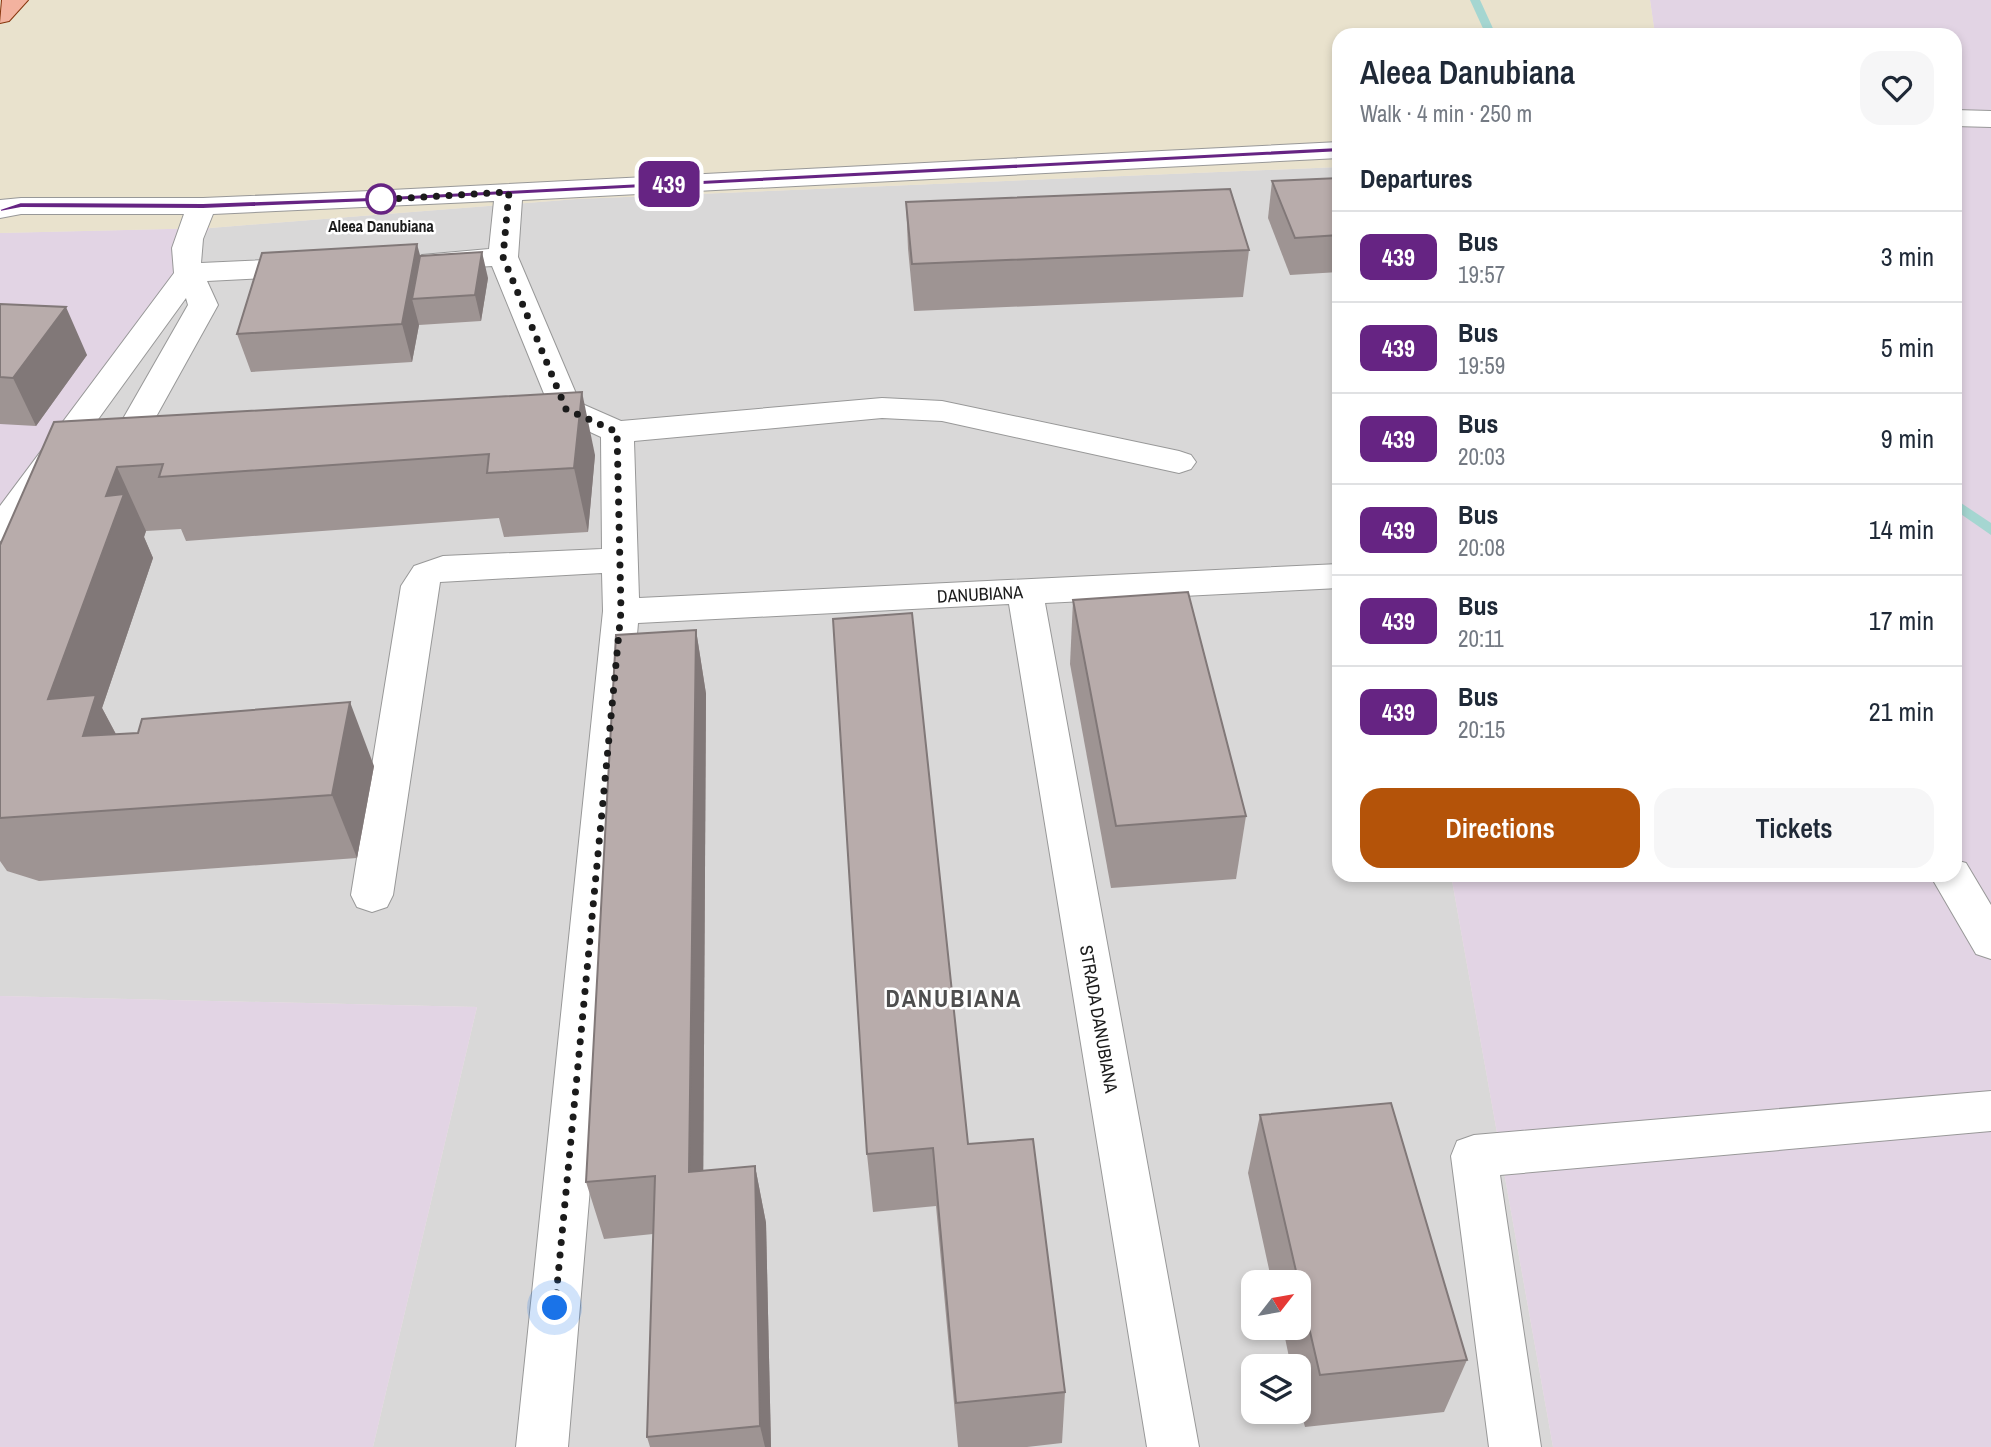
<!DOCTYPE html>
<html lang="en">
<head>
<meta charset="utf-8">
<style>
	:root { --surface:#fff; --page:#f6f6f7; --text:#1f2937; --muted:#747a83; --line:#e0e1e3; --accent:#b45309 }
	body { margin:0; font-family:"Archivo Narrow",sans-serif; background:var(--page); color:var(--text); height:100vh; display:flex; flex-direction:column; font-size:26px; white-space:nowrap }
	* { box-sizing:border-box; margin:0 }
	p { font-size:23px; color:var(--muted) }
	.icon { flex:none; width:38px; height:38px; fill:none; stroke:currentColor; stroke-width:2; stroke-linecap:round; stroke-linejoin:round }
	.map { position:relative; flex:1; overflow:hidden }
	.panel { position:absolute; left:1332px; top:28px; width:630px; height:854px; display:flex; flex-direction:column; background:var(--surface); border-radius:21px; box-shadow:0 4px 10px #0003 }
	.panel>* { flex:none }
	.badge { padding:0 14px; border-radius:10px; font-size:24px; line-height:46px }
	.needle { width:46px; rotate:59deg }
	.buttons { position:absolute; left:1241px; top:1270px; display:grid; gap:14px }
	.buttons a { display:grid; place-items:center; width:70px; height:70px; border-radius:14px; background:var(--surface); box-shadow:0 4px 10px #0003; font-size:35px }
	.you { position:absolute; width:35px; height:35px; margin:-18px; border:5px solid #fff; border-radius:50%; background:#1a73e8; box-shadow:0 0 0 10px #1a73e833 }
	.map>.badge { position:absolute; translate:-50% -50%; box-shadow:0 0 0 4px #fff }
	h2 { padding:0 28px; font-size:26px; line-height:63px }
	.round { display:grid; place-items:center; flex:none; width:74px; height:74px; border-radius:21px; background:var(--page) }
	.head { display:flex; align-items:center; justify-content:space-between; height:119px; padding:0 28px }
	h1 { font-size:33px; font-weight:600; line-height:52px }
	.primary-button { display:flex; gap:14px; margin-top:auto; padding:14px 28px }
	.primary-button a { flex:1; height:80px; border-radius:21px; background:var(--accent); color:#fff; font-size:28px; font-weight:600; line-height:80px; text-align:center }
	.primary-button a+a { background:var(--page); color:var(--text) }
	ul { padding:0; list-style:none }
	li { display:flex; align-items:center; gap:21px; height:91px; padding:0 28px; border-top:2px solid var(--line) }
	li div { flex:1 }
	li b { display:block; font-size:26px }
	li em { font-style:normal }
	li .badge { min-width:77px; font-weight:700; text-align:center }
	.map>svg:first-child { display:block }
</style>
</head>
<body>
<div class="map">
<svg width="1991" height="1447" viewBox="0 0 1991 1447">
	<rect width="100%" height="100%" fill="#ece5e1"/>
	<path fill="#d9d8d8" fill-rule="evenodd" d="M1339,167V875H1451L1553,1447H373L477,1007L0,996V512L210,228L577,199ZM1253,1283H1298V1328H1253ZM1253,1367H1298V1412H1253Z"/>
	<g fill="#e2d4e4">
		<path d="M1650,0H1991V1447H1553L1451,875H1955V35H1655Z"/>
		<path d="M210,228L0,512V233Z"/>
		<path d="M0,996L477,1007L373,1447H0Z"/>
	</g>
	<path fill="#e9e2cd" d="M0,0H1650L1655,35H1339V167L577,199L210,228L0,233Z"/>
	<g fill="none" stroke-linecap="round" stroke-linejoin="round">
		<g fill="#a5d6d1" fill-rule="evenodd">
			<path d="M1470,0H1480L1496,35H1486Z"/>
			<path d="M1955,499L1991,523V535L1955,510Z"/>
		</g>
		<defs>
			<g id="minor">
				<path d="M1955,110L1991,111V127L1955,126Z"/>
				<path d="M1339,142V158L522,200L518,257L580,403L621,421L882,398L942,401L1179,451L1191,455L1196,462L1191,469L1179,473L942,421L882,418L634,441L639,598L1339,564V588L1045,603L1199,1447H1147L1009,604L638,623L568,1447H516L603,611L602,573L440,582L393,895L387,907L372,912L357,907L351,895L401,586L414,566L443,556L602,549L601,437L562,419L537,422L526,419L521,412L526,405L547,401L492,266L432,270L422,267L417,261L422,255L489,249L494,201L213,214L203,239L201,263L309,258L319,261L324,267L319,273L309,276L207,281L218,305L152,424L154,429L182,433L186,440L182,447L170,450L130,445L120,424L188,305L186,298L12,538L0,541V506L174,273L172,248L184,214H21L0,218V200L21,198H203L371,191Z"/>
				<path d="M1955,860L1966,863L1991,905V959L1976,954L1930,875H1955Z"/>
				<path d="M1991,1091V1131L1500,1175L1541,1447H1489L1451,1156L1457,1141L1474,1135Z"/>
			</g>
			<path id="major" d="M2,0H28L9,21L0,23Z"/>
		</defs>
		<use href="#minor" stroke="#989898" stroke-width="2"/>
		<use href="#major" stroke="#86350c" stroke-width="2"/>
		<use href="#minor" fill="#fff" fill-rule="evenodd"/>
		<use href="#major" fill="#f3b29f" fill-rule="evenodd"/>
	</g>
	<g fill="#9e9493">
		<path d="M1339,178V272L1290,275L1268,218L1272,181Z"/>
		<path d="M906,202L1249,250L1243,297L914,311L908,249Z"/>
		<path d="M420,256L488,278L481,321L419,325L412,362L251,372L237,334Z"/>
		<path d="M0,304L87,355L36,426L0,424Z"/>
		<path d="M54,422L595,455L588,532L504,537L499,518L186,541L181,529L146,531L144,537L153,558L102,708L116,734L374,766L357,858L39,881L7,871L0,861V545Z"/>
		<path d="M1073,600L1246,816L1236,879L1111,888L1070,664Z"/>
		<path d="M696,630L706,694L703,1171L755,1166L766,1223L771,1447H650L647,1437L653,1234L604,1239L586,1182Z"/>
		<path d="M1260,1115L1467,1360L1444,1412L1305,1427L1298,1400V1367H1291L1283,1328H1298V1283H1272L1248,1173Z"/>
		<path d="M968,1144L1065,1392L1062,1443L1027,1447H958L936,1206L873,1212L867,1154Z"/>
	</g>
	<g fill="#817878">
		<path d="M417,244L427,281L412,299L419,325L412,362L402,324Z"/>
		<path d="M482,252L488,278L481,321L475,295Z"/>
		<path d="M66,307L87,355L36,426L13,378Z"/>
		<path d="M582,392L595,455L588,532L574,468Z"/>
		<path d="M117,467L146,531L144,537L153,558L102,708L129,759L118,800L48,699L106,496Z"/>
		<path d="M696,630L706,694L703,1229L689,1172Z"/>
		<path d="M350,702L374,766L357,858L332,795Z"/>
		<path d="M755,1166L766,1223L771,1447H765L760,1426Z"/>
	</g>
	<g fill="#b8acab" stroke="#817878" stroke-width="2">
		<path d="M1339,178V235L1295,238L1272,181Z"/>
		<path d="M1230,189L1249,250L912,264L906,202Z"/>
		<path d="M417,244L402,324L237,334L262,253Z"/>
		<path d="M482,252L475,295L412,299L420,256Z"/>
		<path d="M0,304L66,307L13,378L0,377Z"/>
		<path d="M582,392L574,468L487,473L489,454L159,477L163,464L117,467L106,496L124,494L48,699L96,695L83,736L138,733L142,719L350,702L332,795L0,818V545L54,422Z"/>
		<path d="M1188,592L1246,816L1116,826L1073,600Z"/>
		<path d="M912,613L968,1144L1033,1139L1065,1392L956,1403L933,1148L867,1154L833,619Z"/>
		<path d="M696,630L689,1172L755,1166L760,1426L647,1437L655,1176L586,1182L616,635Z"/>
		<path d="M1391,1103L1467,1360L1320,1375L1260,1115Z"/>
	</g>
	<path fill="#662483" stroke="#fff" stroke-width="2" d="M1339,147L1342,152L371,202L203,209L21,208L0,212V209L21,202L203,203L371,197Z"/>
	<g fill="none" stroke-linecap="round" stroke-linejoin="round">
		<path stroke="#1b1b1b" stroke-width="7" stroke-dasharray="0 12.6" d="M381,199L371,200L509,192L503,257L566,409L617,432L621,611L555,1308"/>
	</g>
	<circle fill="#fff" stroke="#662483" stroke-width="3.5" cx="381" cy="199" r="14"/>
	<g text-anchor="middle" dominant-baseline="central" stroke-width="5" stroke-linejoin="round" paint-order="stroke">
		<g font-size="16" font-weight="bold" fill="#1b1b1b" stroke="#fff">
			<text x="381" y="226">Aleea Danubiana</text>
		</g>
		<g font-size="18" fill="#1b1b1b" stroke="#fff">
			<text transform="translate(980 594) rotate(-3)">DANUBIANA</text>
			<text transform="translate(1099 1019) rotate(80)">STRADA DANUBIANA</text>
		</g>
		<g font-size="24" font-weight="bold" letter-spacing="2" fill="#4e4e4e" stroke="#fff">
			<text x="954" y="998">DANUBIANA</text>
		</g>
	</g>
</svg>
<div class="buttons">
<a><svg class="needle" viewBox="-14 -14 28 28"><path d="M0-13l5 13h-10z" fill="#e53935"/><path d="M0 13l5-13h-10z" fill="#747a83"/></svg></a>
<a><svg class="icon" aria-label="layers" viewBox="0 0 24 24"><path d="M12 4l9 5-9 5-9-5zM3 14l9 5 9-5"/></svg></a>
</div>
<div class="you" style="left:555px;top:1308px"></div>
<b class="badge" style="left:669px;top:184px;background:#662483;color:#fff">439</b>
<section class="panel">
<div class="head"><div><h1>Aleea Danubiana</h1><p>Walk · 4 min · 250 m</p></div><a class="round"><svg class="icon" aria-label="heart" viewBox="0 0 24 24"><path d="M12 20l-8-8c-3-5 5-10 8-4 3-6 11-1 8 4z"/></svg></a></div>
<h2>Departures</h2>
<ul>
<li><span class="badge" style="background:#662483;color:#fff">439</span><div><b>Bus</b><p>19:57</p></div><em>3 min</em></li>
<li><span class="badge" style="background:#662483;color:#fff">439</span><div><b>Bus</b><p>19:59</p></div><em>5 min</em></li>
<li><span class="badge" style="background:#662483;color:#fff">439</span><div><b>Bus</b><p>20:03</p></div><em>9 min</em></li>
<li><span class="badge" style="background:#662483;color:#fff">439</span><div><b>Bus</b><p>20:08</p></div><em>14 min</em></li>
<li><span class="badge" style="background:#662483;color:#fff">439</span><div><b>Bus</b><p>20:11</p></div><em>17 min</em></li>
<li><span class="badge" style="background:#662483;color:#fff">439</span><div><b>Bus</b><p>20:15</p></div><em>21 min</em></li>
</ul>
<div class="primary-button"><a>Directions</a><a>Tickets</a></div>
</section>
</div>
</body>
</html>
